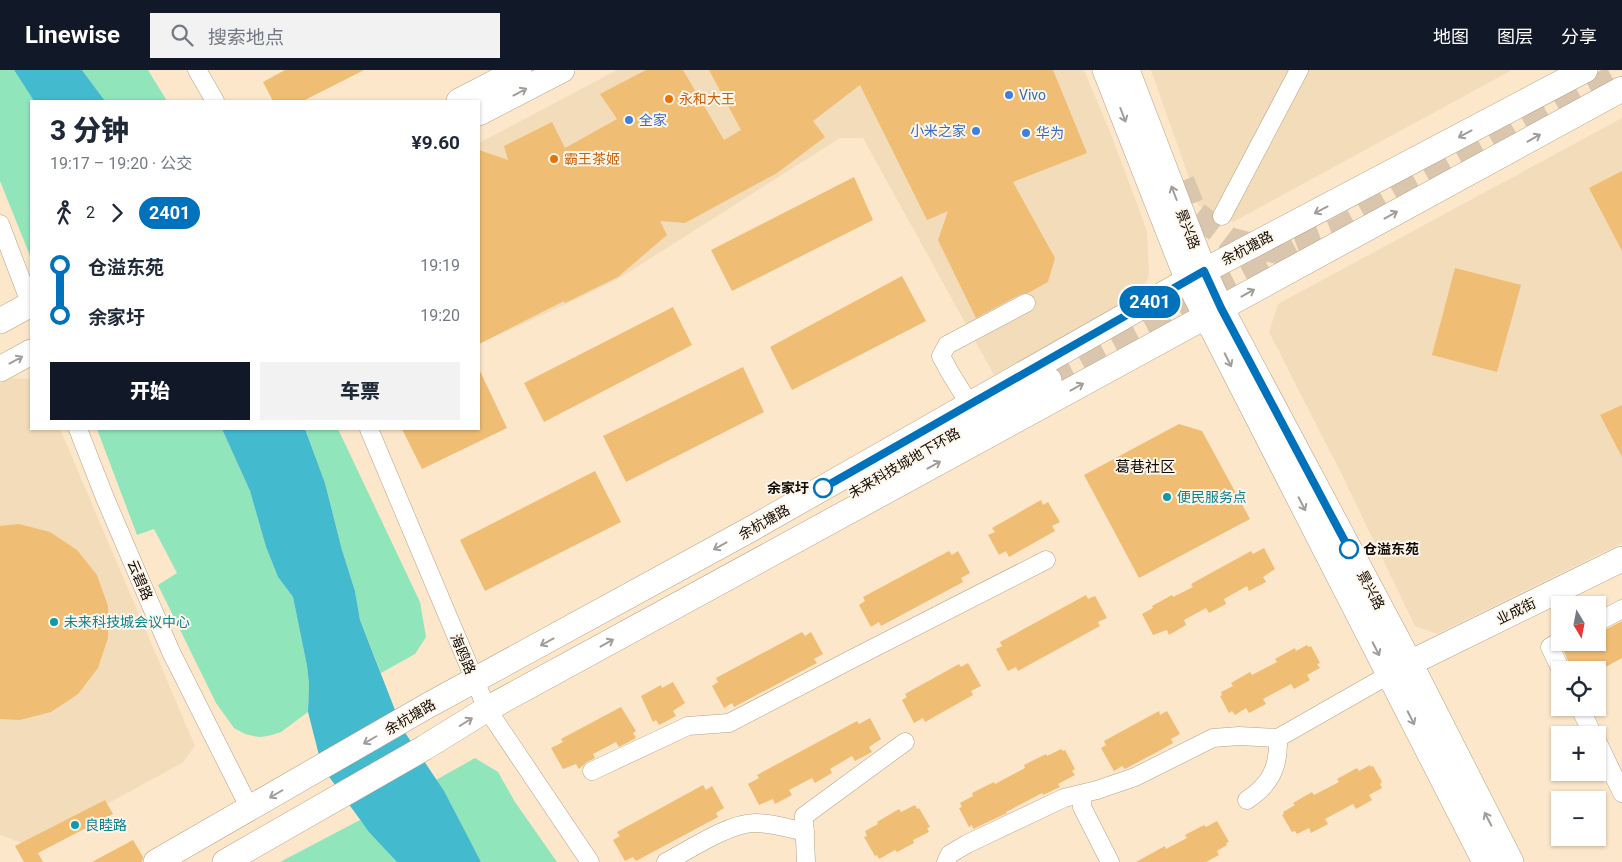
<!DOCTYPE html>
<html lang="zh">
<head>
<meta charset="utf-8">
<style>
	:root { --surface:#fff; --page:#f2f2f3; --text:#1f2937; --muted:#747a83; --accent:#111827 }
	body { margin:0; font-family:Roboto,"Noto Sans SC",sans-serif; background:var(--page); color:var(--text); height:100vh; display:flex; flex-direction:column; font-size:19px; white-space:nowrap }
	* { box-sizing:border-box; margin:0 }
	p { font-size:16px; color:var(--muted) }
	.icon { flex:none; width:28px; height:28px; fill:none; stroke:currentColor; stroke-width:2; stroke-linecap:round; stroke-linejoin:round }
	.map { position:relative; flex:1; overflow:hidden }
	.sheet { position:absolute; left:30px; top:30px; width:450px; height:330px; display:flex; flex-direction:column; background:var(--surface); border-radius:0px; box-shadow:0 1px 4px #0004 }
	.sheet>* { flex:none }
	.badge { padding:0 10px; border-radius:16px; font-size:18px; line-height:32px }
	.needle { width:32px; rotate:170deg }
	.tools { position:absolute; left:1551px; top:526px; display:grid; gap:10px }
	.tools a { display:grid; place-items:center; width:55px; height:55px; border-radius:0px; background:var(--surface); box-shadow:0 1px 4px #0004; font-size:25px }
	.map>.badge { position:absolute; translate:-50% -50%; box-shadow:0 0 0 2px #fff }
	.legs { display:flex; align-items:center; gap:8px; height:55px; padding:0 20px; font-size:16px }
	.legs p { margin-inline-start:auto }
	.overview { display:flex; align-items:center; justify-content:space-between; height:85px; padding:0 20px }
	h1 { font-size:28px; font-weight:800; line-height:38px }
	.button { display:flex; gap:10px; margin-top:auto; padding:10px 20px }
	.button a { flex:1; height:58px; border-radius:0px; background:var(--accent); color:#fff; font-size:20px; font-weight:800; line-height:58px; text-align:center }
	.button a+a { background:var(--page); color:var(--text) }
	ul { padding:0 20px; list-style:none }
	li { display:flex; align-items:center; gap:18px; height:50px; font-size:19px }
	li i { display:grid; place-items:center; width:8px; height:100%; margin:0 6px; background:currentColor }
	li i::after { content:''; width:12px; height:12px; margin:-6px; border:4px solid; border-radius:50%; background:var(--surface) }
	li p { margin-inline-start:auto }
	li:first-child i { background:linear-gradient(#0000 50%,currentColor 0) }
	li:last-child i { background:linear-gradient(currentColor 50%,#0000 0) }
	header { display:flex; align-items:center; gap:30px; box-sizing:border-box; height:70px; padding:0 25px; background:var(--accent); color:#fff }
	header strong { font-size:24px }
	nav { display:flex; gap:28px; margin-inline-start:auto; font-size:18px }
	.search { width:350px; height:45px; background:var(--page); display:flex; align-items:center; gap:12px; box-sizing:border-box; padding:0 18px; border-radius:0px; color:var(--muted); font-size:19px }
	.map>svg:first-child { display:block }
</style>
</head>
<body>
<header>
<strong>Linewise</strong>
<div class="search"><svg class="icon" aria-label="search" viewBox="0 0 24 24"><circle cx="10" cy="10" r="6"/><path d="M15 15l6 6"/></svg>搜索地点</div>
<nav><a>地图</a><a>图层</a><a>分享</a></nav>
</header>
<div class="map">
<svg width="1622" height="792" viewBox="0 0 1622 792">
	<rect width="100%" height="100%" fill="#fce7cb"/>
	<g fill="#f3dcb9">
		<path d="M617,0H1084L1112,67L1147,161L1149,205L1139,229L994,305L863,68H840L618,209L566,234L479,274V73Z"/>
		<path d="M1151,0H1512L1233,152L1199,136Z"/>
		<path d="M1622,48V473L1437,564L1415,556L1341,403L1269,262L1278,234Z"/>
		<path d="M9,308L31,309V359H60L195,676L182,693L45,768L22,773L0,765V313Z"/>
	</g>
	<g fill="#90e5ba">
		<path d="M0,0H14L34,31H31V188L0,111Z"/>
		<path d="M82,0H148L167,31H105Z"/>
		<path d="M97,359H222L250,421L266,477L278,507L293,527L307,596L309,614L308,642L281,662L272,665L261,667L253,666L245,664L234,658L216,633L158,515L177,503L154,459L137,465Z"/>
		<path d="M305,359H338L420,532L426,567L415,584L381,603L360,550L355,521L342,480L325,413Z"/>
		<path d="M475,688L498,702L515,732L557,792H481L436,710Z"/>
		<path d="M360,750L397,792H280Z"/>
	</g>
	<g fill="#44bacf">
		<path d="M14,0H82L105,31H34Z"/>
		<path d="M222,359H305L325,413L342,480L355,521L360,550L402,658L444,721L481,792H397L369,762L322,697L308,642L309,614L307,596L293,527L278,507L266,477L250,421Z"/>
	</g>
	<g fill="#efbd74">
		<path d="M285,0H364L303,31H273L263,12Z"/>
		<path d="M646,0H683L724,70L741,60L709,0H1053L1087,83L1013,112L1055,188L1048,212L1028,223L1021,224L976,248L938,170L948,141L927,150L860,15L813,51L825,67L777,103L685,153L660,151L667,165L618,207L565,233L564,231L479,274V80L508,90L504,76L552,52L565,78L617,49L600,24Z"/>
		<path d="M1622,101V181L1589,118Z"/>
		<path d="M854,107L873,150L732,221L711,180Z"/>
		<path d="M1455,198L1521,215L1497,302L1432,285Z"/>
		<path d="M902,206L926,251L792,320L770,277Z"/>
		<path d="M673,237L692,275L544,352L524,313Z"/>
		<path d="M743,297L764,342L626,412L603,366Z"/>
		<path d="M479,299L507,358L422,399L402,359H479Z"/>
		<path d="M1622,335V387L1600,345Z"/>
		<path d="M1179,354L1202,361L1250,449L1139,508L1084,405Z"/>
		<path d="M595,401L621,452L485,521L460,470Z"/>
		<path d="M1041,430L1043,435L1048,432L1060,452L1052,456L1055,461L1009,487L1006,481L999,485L988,465L995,462L992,458Z"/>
		<path d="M19,454L50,462L77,480L97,505L108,536V568L98,598L78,624L51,642L20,650L0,649V456Z"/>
		<path d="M1264,478L1275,499L1263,507L1266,512L1249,521L1247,516L1224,529L1226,534L1209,543L1206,538L1184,550L1186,555L1169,565L1167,560L1153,565L1142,544L1153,538L1152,536L1172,525L1173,527L1193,517L1191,514L1251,481L1253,484Z"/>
		<path d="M949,481L952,485L958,481L970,503L961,508L963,512L881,556L879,552L871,557L859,535L865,531L863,527Z"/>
		<path d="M1086,525L1088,529L1095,526L1107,548L1098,552L1100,556L1018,601L1016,597L1008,601L996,579L1002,576L1000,572Z"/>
		<path d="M1622,551V588L1600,600H1572L1564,581L1569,577L1570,572H1598V563L1603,561Z"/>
		<path d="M802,562L805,566L811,562L823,584L814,589L817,593L734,637L732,633L724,638L712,616L718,612L716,608Z"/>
		<path d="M1307,575L1309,577L1311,576L1320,593L1317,594L1320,598L1307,605L1310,610L1294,619L1291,614L1263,629L1266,634L1249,643L1246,638L1235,645L1232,641L1229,643L1220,626L1222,625L1221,622L1233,616L1231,613L1250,602L1252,605L1277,592L1275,589L1295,578L1296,581Z"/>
		<path d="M968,593L981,616L971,621L973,625L925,652L923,648L914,653L902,630L907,627L905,624L959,594L961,597Z"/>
		<path d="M673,612L685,633L673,641L676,646L659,655L656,650L653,652L641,626L661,615L662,618Z"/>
		<path d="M621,637L636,661L633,663L636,668L619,677L616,672L593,684L595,688L587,692L579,699L576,694L563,699L551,678L563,672L561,669Z"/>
		<path d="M1159,641L1160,645L1167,641L1180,664L1171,669L1173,673L1157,682L1125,699L1122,696L1114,701L1101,678L1106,675L1104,671Z"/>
		<path d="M870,648L881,669L869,677L872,682L855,691L852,686L830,699L832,703L815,713L812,708L789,720L792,725L775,734L773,729L759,735L748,714L759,708L757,705L857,651L859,654Z"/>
		<path d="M1061,679L1063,681L1065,680L1075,699L1072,701L1075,705L1058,714L1060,717L1043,725L1042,723L1006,742L1007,743L973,759L972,755L969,757L959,738L962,737L960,733L973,726L972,723L994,712L995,714L1025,698L1024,695L1046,684L1047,686Z"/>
		<path d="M1370,695L1371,697L1373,696L1382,712L1380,714L1382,718L1369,725L1372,730L1356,739L1353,734L1325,749L1328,754L1311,763L1309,758L1297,764L1295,761L1292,762L1282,745L1284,744L1283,742L1295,735L1293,733L1312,722L1314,725L1339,712L1337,709L1357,698L1359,701Z"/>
		<path d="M703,715L706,720L712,716L724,738L716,743L718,747L636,791L633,787L625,791L613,770L620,766L617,762Z"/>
		<path d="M105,730L113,744L38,783L43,792H24L15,776Z"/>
		<path d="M915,735L917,739L919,738L930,757L927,758L929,762L913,770L914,773L897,782L895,780L879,789L877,785L875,786L864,767L867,766L865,761L878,754L877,752L899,739L901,742Z"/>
		<path d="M1217,751L1229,772L1226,773L1227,775L1217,781L1219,785L1206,792H1136L1165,776L1166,779L1187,768L1185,765L1204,755L1206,757Z"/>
		<path d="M133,770L143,787L142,792H92Z"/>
	</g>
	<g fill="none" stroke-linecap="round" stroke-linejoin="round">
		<g stroke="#d9c6ad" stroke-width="25" stroke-dasharray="25 12" stroke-linecap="butt">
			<path d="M1182,111L1195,143L1230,170L1280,182L1336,161L1622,3"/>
			<path d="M1049,310L1297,181"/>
		</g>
		<defs>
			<g id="street">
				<path d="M197,0L215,31"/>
				<path d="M1222,146L1299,0"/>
				<path d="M0,154L31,235"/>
				<path d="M970,335L949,301L941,286L947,275L1026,233"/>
				<path d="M78,359L105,428L171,582L250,739"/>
				<path d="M369,359L487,639L590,792"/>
				<path d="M1598,552L1622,539"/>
				<path d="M1560,571L1550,577L1561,600"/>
				<path d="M1580,638L1593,665"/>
				<path d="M1598,673L1622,723"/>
				<path d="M592,701L688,656L729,653L850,590L1046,490"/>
				<path d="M1082,724V737L1110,792"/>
				<path d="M1247,730C1271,714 1279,697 1278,668"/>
				<path d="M666,792C689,780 729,753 755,753C772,753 788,758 805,762"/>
				<path d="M806,792L804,746L905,672"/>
				<path d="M946,792L950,784L967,774L1064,728L1097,720L1135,707L1213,668L1239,666L1278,668L1399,599"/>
			</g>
			<g id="secondary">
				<path d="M1105,0L1188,211L1485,792"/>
				<path d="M1127,0L1204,201L1221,238L1410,593L1511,792"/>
				<path d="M459,31L519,0"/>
				<path d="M479,43L562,0"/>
				<path d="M0,251L31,234"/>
				<path d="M0,299L31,282"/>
				<path d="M931,377L1049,310"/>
				<path d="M1410,593L1622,489"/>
				<path d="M156,792L427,636L751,459L1204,201L1585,0"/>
				<path d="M225,792L424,678L487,639L1622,19"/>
			</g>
		</defs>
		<use href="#street" stroke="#b4a186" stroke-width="19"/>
		<use href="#secondary" stroke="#b4a186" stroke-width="26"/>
		<use href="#street" stroke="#fff" stroke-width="18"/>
		<use href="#secondary" stroke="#fff" stroke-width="25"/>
	</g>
	<defs><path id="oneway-shaft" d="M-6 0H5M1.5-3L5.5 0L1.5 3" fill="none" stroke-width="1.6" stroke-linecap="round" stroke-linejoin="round" transform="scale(1.25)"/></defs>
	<g stroke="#a09d9a">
		<use href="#oneway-shaft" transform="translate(520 22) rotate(-28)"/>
		<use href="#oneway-shaft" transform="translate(1123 45) rotate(69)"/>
		<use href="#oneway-shaft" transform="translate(1465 64) rotate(152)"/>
		<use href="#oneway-shaft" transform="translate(1534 68) rotate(-29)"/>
		<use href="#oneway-shaft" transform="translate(1174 123) rotate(-111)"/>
		<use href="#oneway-shaft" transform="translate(1321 140) rotate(152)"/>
		<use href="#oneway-shaft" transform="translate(1391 145) rotate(-29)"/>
		<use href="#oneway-shaft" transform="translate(1248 223) rotate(-29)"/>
		<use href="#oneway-shaft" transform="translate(16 290) rotate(-28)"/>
		<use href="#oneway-shaft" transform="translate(1228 290) rotate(63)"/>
		<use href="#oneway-shaft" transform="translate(1077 317) rotate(-29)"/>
		<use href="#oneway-shaft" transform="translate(934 395) rotate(-29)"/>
		<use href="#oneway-shaft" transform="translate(1302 434) rotate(63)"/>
		<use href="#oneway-shaft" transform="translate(720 476) rotate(151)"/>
		<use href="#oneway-shaft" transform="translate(547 572) rotate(151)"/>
		<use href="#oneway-shaft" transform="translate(607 573) rotate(-29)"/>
		<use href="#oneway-shaft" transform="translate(1376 579) rotate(63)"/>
		<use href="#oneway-shaft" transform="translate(1411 648) rotate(63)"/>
		<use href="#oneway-shaft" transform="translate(466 652) rotate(-32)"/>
		<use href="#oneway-shaft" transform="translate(370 670) rotate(150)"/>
		<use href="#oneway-shaft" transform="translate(276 724) rotate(150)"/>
		<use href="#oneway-shaft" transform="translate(1488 749) rotate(-117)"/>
	</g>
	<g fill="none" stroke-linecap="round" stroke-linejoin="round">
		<defs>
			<path id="line-1" d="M823,418L1204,201L1221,238L1349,479"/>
		</defs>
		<use href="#line-1" stroke="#fff" stroke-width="11"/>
		<use href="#line-1" stroke="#0072bc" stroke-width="8"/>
	</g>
	<g fill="#3f7fe0" stroke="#fff6eb" stroke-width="2">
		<circle cx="1009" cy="25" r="5"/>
		<circle cx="629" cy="50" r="5"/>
		<circle cx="976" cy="61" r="5"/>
		<circle cx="1026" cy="63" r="5"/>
	</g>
	<g fill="#e8710a" stroke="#fff6eb" stroke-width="2">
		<circle cx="669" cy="29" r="5"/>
		<circle cx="554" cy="89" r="5"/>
	</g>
	<g fill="#fff" stroke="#0072bc" stroke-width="2.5">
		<circle cx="823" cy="418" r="9"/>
		<circle cx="1349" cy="479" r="9"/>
	</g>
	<g fill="#0f9aa8" stroke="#fff6eb" stroke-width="2">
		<circle cx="1167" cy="427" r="5"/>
		<circle cx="54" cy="552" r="5"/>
		<circle cx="75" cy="755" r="5"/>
	</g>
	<g text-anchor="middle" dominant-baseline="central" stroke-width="4" stroke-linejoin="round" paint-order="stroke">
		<g font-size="14" fill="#366cbe" stroke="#fff6eb" text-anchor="start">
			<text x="1019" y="25">Vivo</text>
			<text x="639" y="50">全家</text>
			<text x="966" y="61" text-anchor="end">小米之家</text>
			<text x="1036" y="63">华为</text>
		</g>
		<g font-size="14" fill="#c56008" stroke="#fff6eb" text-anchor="start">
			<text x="679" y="29">永和大王</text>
			<text x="564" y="89">霸王茶姬</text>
		</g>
		<g font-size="14" fill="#110b03" stroke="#fff6eb">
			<text transform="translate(1188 159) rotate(69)">景兴路</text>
			<text transform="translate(1247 178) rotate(-28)">余杭塘路</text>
			<text transform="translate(904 393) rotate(-30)">未来科技城地下环路</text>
			<text transform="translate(764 452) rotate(-29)">余杭塘路</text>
			<text transform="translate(140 510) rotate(67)">云碧路</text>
			<text transform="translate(1371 520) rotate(62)">景兴路</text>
			<text transform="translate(1516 541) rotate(-26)">业成街</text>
			<text transform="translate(463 584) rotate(67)">海鸥路</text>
			<text transform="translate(410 647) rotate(-30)">余杭塘路</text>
		</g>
		<g font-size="14" font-weight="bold" fill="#110b03" stroke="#fff6eb" text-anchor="end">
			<text x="809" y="418">余家圩</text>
			<text x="1363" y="479" text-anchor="start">仓溢东苑</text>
		</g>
		<g font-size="14" fill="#0d838f" stroke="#fff6eb" text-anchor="start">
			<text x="1177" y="427">便民服务点</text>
			<text x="64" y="552">未来科技城会议中心</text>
			<text x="85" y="755">良睦路</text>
		</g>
		<g font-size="15" fill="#110b03" stroke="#fff6eb">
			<text x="1145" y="397">葛巷社区</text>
		</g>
	</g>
</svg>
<div class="tools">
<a><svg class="needle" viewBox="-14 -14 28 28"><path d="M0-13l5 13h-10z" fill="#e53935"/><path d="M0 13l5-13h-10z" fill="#747a83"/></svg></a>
<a><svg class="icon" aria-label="locate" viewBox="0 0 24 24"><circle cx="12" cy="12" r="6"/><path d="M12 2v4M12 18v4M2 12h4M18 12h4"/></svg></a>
<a>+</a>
<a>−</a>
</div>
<b class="badge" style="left:1150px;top:232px;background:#0072bc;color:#fff">2401</b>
<section class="sheet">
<div class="overview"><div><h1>3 分钟</h1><p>19:17 – 19:20 · 公交</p></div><b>¥9.60</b></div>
<div class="legs"><svg class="icon" aria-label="walk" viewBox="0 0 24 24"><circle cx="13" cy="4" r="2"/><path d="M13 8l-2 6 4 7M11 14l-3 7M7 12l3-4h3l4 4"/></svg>2<svg class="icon" aria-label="forward" viewBox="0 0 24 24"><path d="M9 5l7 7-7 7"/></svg><b class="badge" style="background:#0072bc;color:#fff">2401</b></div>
<ul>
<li><i style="color:#0072bc"></i><b>仓溢东苑</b><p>19:19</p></li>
<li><i style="color:#0072bc"></i><b>余家圩</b><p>19:20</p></li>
</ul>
<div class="button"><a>开始</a><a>车票</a></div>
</section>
</div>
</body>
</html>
